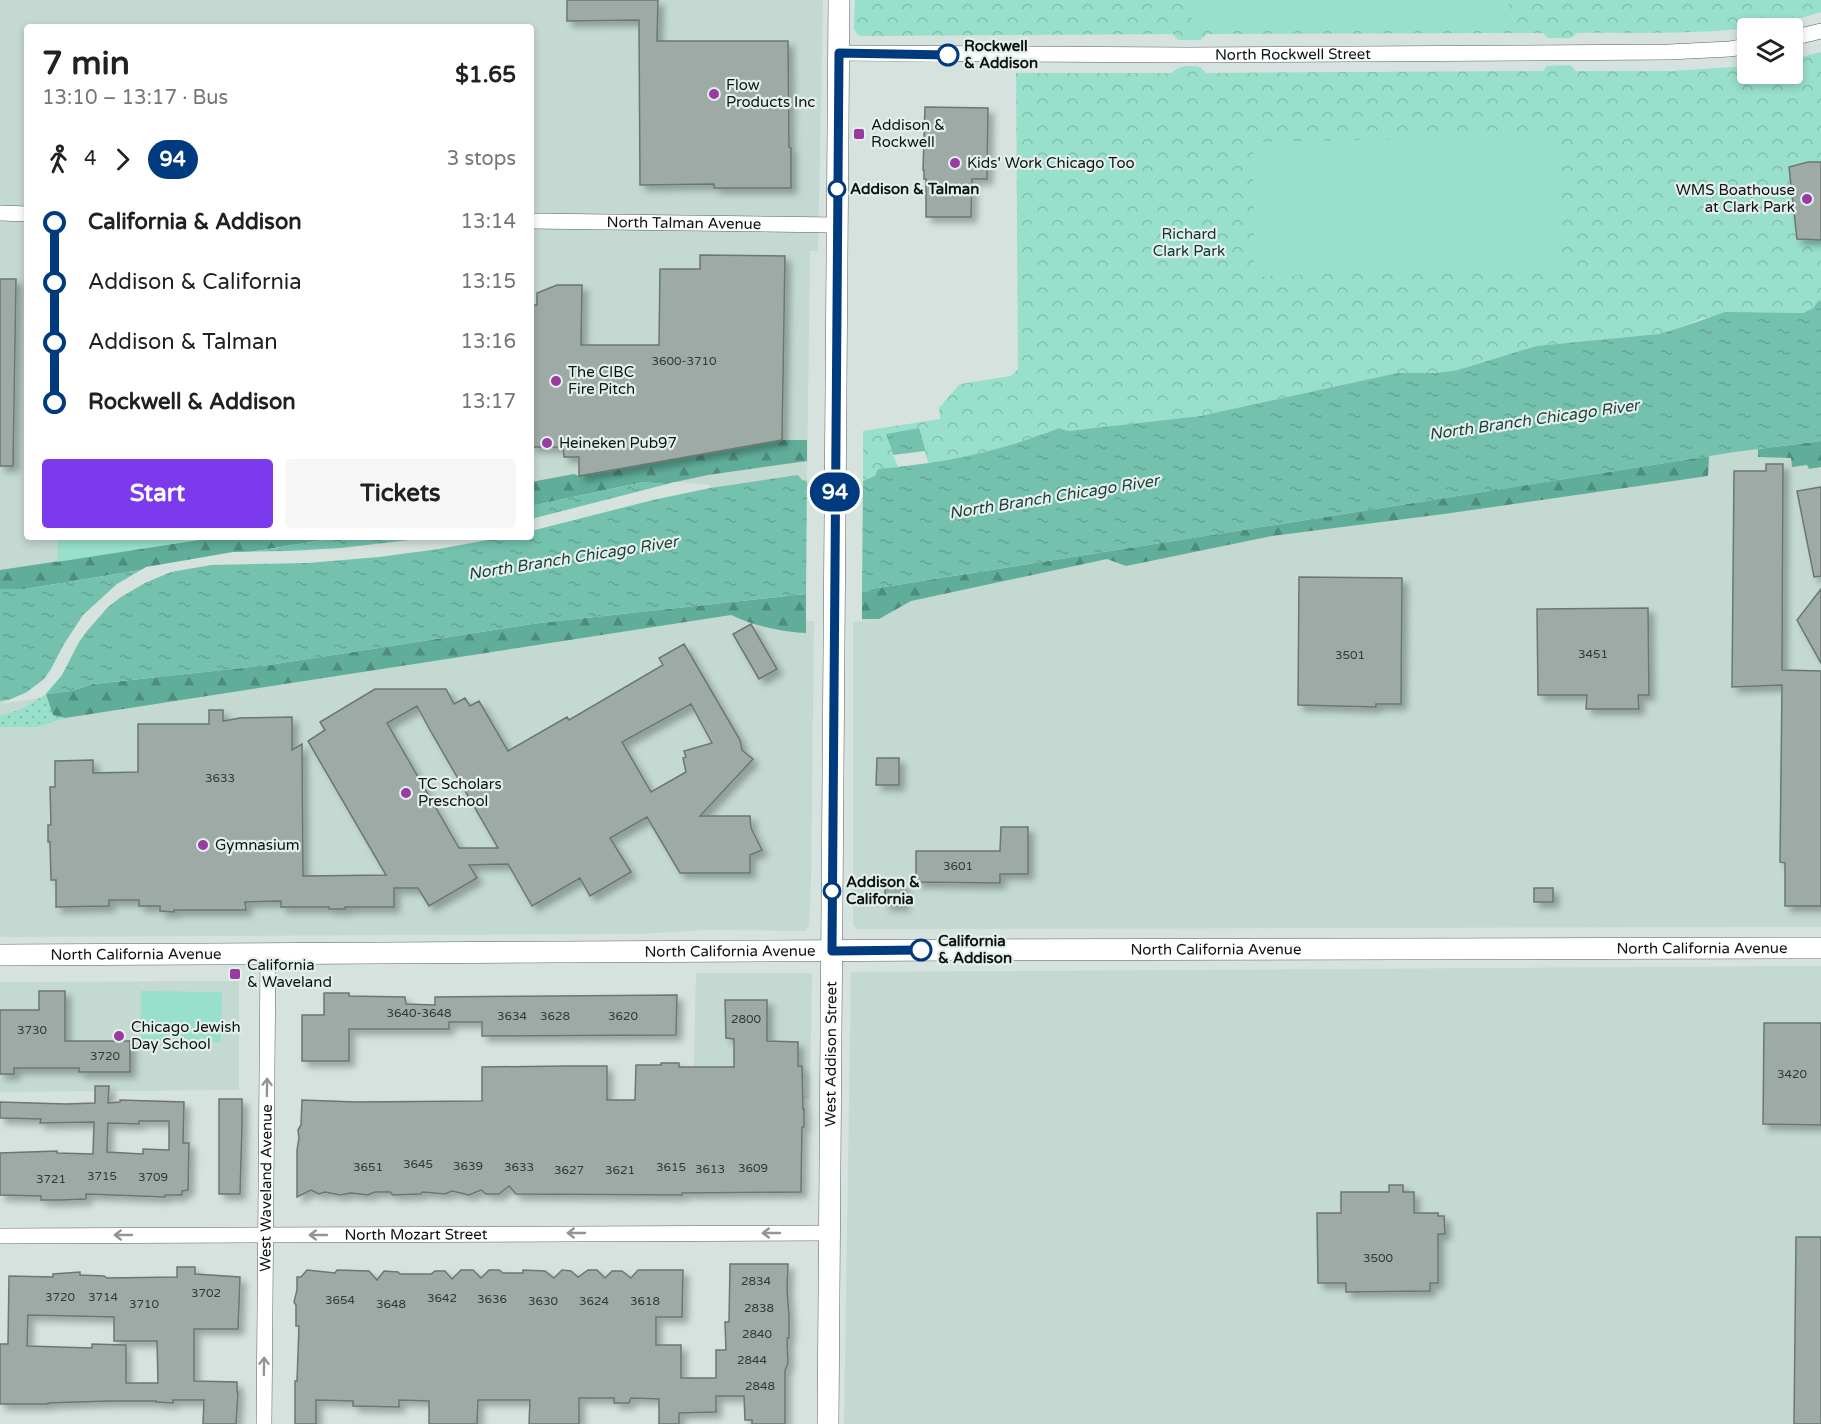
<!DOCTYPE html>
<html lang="en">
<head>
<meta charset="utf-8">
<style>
	:root { --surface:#fff; --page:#f6f6f6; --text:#202124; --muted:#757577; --accent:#7c3aed }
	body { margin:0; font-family:"Varela Round",sans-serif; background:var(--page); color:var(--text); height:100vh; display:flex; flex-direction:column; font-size:22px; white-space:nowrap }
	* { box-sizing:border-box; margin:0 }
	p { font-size:20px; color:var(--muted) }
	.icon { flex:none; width:33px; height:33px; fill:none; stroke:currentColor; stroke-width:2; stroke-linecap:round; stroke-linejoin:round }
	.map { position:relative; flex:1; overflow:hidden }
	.drawer { position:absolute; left:24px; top:24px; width:510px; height:516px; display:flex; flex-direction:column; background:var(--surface); border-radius:6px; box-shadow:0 3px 9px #0003 }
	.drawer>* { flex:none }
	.badge { padding:0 12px; border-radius:20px; font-size:21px; line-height:39px }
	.fabs { position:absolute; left:1737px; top:18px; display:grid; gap:12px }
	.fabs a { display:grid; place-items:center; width:66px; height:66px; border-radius:6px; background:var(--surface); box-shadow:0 3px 9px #0003; font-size:30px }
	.map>.badge { position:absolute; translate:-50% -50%; box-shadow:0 0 0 3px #fff }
	.legs { display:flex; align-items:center; gap:9px; height:66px; padding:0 18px; font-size:20px }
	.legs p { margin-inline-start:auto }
	.head { display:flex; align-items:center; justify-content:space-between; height:102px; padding:0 18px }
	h1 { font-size:33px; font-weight:800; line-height:45px }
	.primary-button { display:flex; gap:12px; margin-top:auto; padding:12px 18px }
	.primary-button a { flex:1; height:69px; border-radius:6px; background:var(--accent); color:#fff; font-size:24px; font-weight:800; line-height:69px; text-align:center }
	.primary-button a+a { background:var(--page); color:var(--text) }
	ul { padding:0 18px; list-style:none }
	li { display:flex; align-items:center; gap:21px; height:60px; font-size:22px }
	li i { display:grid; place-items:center; width:9px; height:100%; margin:0 8px; background:currentColor }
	li i::after { content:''; width:15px; height:15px; margin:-8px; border:4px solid; border-radius:50%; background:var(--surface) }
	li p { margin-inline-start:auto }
	li:first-child i { background:linear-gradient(#0000 50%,currentColor 0) }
	li:last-child i { background:linear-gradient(currentColor 50%,#0000 0) }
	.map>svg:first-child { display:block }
</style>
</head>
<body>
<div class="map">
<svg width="1821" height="1424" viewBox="0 0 1821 1424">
	<defs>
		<pattern id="grass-dots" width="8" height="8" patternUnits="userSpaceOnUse" patternTransform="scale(1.5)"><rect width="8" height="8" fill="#98e0cc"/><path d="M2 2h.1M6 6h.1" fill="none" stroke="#82bfae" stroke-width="1.8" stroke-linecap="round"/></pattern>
		<pattern id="forest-firs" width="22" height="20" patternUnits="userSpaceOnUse" patternTransform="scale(1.5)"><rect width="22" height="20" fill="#60ae9a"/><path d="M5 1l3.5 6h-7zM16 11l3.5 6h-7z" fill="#4e8c7c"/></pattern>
		<pattern id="park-crowns" width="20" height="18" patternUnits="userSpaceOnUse" patternTransform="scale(1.5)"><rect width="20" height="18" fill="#98e0cc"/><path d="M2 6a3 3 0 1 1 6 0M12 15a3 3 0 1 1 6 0" fill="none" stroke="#82bfae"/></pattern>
		<pattern id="water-ripples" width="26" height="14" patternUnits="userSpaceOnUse" patternTransform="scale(1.5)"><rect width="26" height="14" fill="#74c2ae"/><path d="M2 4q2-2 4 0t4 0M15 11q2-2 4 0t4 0" fill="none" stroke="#63a695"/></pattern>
		<filter id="shadow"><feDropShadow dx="5.5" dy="5.5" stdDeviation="3" flood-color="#0004"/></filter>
	</defs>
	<rect width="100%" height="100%" fill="#d6e2de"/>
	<g fill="#c4d9d2">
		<path d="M0,0H823L818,251H810L807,481H756L710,488L643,482L531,506V27H27V537H342L25,589H0Z"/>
		<path d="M1821,441V927L857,929L853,925V622L862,621V594L871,589L1735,452Z"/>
		<path d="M806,594V621H814L811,885L809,925L806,931L706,930L641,934L0,937V701L539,623Z"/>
		<path d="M1821,966V1424H844L851,972Z"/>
		<path d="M696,973H812L810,1099L693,1096Z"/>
		<path d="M239,981V1090L0,1092V982Z"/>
	</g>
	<path fill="url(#grass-dots)" d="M46,694L53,714L65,718L37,727H0V715L20,710Z"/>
	<g fill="url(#forest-firs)">
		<path d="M782,440H807V461L708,475L666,484L643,482L531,506V482L574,474L579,476Z"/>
		<path d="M1821,441V467L1809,469L1807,465L1792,467L1791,458L1758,457V449Z"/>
		<path d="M1709,456L1708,476L1444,514L1272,536L1126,566L1107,559L911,601L879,619H862V594L871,589Z"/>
		<path d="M218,537H341L25,589H0V570Z"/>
		<path d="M806,594V633C780,632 755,626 731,615L65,718L53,715L46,694L71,691L93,684L269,665L539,623Z"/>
	</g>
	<g fill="url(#park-crowns)">
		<path d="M855,0H1821V12C1743,38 1658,32 1577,33L1571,38H1548L1543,33L1207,34L1200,40H1178L1173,34L863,36L858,35L854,29Z"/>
		<path d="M1821,52V301H1818L1813,308L1803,313H1760L1703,318L1679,328L1658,334L1536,346L1458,370L1435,373H1397L1200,416L1068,431L1059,428C1028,441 995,451 962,458C929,465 895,469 863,481V431L940,419L939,408L960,384L1011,376L1018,369L1016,73H1172C1181,64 1188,66 1200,67L1206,73L1543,71L1547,66L1570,65L1576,71H1672L1747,66L1748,74H1792L1793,59Z"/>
	</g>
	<g fill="#98e0cc">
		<path d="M1192,0H1509V24L1192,26Z"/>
		<path d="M1558,136V265L1254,277L1253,142Z"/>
		<path d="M58,537H218L57,562Z"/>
		<path d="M141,991L222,992L221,1042H141Z"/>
	</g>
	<path fill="url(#water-ripples)" d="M1818,301H1821V441L1735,452L871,589L862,594H806L539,623L269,665L93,684L71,691L0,701V589H25L342,537H531V506L643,482L710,488L798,475L802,480L807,481V484H863V481L875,476L878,469L898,467L886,434L919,428L929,463C974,456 1017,445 1059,428L1068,431L1200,416L1397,373H1435L1458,370L1536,346L1658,334L1679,328L1725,312L1803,313L1813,308Z"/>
	<g fill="#d6e2de">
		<path d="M925,451L929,463L898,467L893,455Z"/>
		<path d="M807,478L810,481H860L863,478L862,594H806Z"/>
		<path d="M675,482L710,485V488L653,500L531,531V519Z"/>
		<path d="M435,537H504L439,549L379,557L308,563L211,565L171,572L145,583L121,597L108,607L87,631L79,642L62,675L45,695L40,698L0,704L27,692L44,679L51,669L64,644L83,615L117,584L146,567L233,552L288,551L341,548Z"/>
	</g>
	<g fill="#9eaaa6" stroke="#6c7774" stroke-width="1.5" fill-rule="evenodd" filter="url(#shadow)">
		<path d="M567,0H658L657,41H788L789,147L791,148V188H714V184L640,185L639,20L567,21Z"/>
		<path d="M925,107L988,108L987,179H972L971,217H926V179H924V170H923Z"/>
		<path d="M1808,162H1821V240L1797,239L1789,167Z"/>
		<path d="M700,255L785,256L782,440L579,476V457H564L563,447H531V305H537V293L557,285H582L581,345H659L660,269H700Z"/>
		<path d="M0,279H16L13,466H0Z"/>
		<path d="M1766,464H1783L1782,670L1821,671V906H1785V863L1780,862L1782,685L1732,687L1734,471H1766Z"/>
		<path d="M1821,487V576L1814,577L1797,491Z"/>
		<path d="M1299,577L1402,578L1401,704H1376V707L1298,705Z"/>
		<path d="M1821,589V663L1797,620Z"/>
		<path d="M1648,608L1649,695H1638L1639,709H1586L1587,695H1538L1537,609Z"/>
		<path d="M751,624L777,669L759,679L733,634Z"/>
		<path d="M684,644L740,740L742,750L753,759L700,816H750L751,828L762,850L750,855V873H680L647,817L610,838L631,872L590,896L580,878L532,906L508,864L469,865L477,878L429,906L418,888H394V907H345V909H329V907H281V901L245,902L246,910H174V912L160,911V906H139V900H109V906L56,907V880H51L50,842H48V825H51L50,787H55V761L93,760V773L138,772V724H209V710H223V721L240,718L292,717V750L302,744L303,876L386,875L308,741L325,730L320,722L375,689H446L454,704L465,698L470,706L479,701L508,751L567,717L569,720L663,665L659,658ZM691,704L712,743L684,751L686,757L683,758L686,772L651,792L622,742ZM417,706L430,730L498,848H459L387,723Z"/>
		<path d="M877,758H899V785H876Z"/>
		<path d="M1001,827H1028V874H1000V883L916,882V851H1000Z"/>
		<path d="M885,883H903L904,905H885Z"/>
		<rect x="1534" y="888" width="19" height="14"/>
		<path d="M39,991H65V1041H130V1072H79V1068H14V1074H0V1010H39Z"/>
		<path d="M324,993H349V996L405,997L406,1004L435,1005V997L677,995L676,1035L482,1036V1022H449V1029H349V1061H302V1015H324Z"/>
		<path d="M725,1000H767V1041L798,1042V1066H802L803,1109H804V1127H802L801,1192L682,1193V1195L516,1194L509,1186L499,1194H486L481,1190L469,1195L452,1191L445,1194L423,1192L420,1194L393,1195L390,1192H375L368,1195L351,1193L340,1195L325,1192L319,1194L311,1190L297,1197V1150L299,1138L298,1130L301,1125L302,1100L356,1102L482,1101V1067L567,1066H607V1100H635L636,1065H661V1063H679V1067H734V1039L726,1038Z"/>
		<path d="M1764,1023H1821V1125L1763,1124Z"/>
		<path d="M95,1086H109L108,1103L120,1102V1100L184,1102L183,1143H189L188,1190L182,1191V1195H165V1197L86,1194V1199L61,1200H41V1196L0,1195V1153L57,1151V1153L93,1154L94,1122L40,1123L41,1119L0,1118V1102L66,1104L95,1103ZM139,1121H169V1150L143,1149V1154L107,1152L108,1123L139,1124Z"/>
		<path d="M219,1099H242V1127L240,1194H219Z"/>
		<path d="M1389,1185H1403V1192H1414V1213H1438V1216H1444L1445,1234H1438V1283H1430V1291L1346,1292V1283H1318L1317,1213H1341V1192H1389Z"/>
		<path d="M1796,1237H1821V1424H1794Z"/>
		<path d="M730,1264H788L787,1289L789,1316V1338H787L788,1363L785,1371V1424H752V1420H745L744,1396H716V1412L679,1413V1424H659V1399L631,1398L629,1403H614V1398H579V1424H529L530,1400H478L477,1424H429V1401L399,1400V1407L353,1406V1401L316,1400V1424H295V1381H297L299,1326H296V1305L294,1302L297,1290V1277H301L307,1270L335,1273L337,1270L369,1271L377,1280L384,1271L398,1272L400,1274H431L435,1271H445L452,1279L461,1270H473L481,1278L489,1270H499L503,1273H523V1270L545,1271L554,1278L562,1270L571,1271L578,1277L588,1270H597L605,1278L612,1271H622L631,1278L638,1270H683L682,1317H656V1345H681V1378H716V1350H726L725,1322H729Z"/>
		<path d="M177,1267H195V1274L240,1277L238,1329H194V1381L237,1382V1392H238L236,1424H203L204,1400H173V1403L156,1402V1401H111L48,1403V1404H0V1344H8L9,1276L53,1277V1274L80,1272V1275L104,1276L107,1278L177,1277ZM28,1315L114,1317V1341H157L158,1383H126V1345L92,1344V1348L27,1346Z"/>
	</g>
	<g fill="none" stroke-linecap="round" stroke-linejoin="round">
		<defs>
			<g id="street">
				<path d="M1792,38L1821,31"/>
				<path id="s1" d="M839,53L1189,55L1669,52L1730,49L1748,46"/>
				<path d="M0,213L27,214"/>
				<path id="s2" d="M531,221L837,225"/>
				<path id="s3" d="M0,1236L830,1233"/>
				<path id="s4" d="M264,1424L268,954"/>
			</g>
			<g id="secondary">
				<path id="s5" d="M0,955L960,950L1821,948"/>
				<path id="s6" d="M828,1424L839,0"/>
			</g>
		</defs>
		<use href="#street" stroke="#5a6461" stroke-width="16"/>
		<use href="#secondary" stroke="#5a6461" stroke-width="22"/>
		<use href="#street" stroke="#fff" stroke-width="15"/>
		<use href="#secondary" stroke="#fff" stroke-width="21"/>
	</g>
	<defs><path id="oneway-shaft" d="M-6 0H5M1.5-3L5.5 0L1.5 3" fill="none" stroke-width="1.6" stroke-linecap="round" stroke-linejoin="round" transform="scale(1.5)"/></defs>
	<g stroke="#939594">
		<use href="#oneway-shaft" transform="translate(267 1087) rotate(-89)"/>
		<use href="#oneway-shaft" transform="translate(576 1233) rotate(180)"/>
		<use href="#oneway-shaft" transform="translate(771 1233) rotate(-180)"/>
		<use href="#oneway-shaft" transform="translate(123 1235) rotate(180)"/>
		<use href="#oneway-shaft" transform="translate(318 1235) rotate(180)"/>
		<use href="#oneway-shaft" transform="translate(264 1366) rotate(-89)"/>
	</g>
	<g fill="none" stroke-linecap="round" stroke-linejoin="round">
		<defs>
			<path id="line-1" d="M921,950L832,951L839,53L948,55"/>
		</defs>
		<use href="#line-1" stroke="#fff" stroke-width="14"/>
		<use href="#line-1" stroke="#003b80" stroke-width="9"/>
	</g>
	<g fill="#fff" stroke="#003b80" stroke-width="3">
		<circle cx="948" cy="55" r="10"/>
		<circle cx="837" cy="189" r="8"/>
		<circle cx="832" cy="891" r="8"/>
		<circle cx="921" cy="950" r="10"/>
	</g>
	<g fill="#9b3aa1" stroke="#e3efeb" stroke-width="2">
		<circle cx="714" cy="94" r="6"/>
		<rect x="853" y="128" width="12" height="12" rx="3"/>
		<circle cx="955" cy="163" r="6"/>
		<circle cx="1807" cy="199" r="6"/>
		<circle cx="556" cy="381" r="6"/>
		<circle cx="547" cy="443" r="6"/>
		<circle cx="406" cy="793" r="6"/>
		<circle cx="203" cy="845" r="6"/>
		<rect x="229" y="968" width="12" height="12" rx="3"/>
		<circle cx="119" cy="1036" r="6"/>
	</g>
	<g text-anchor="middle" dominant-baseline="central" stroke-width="4.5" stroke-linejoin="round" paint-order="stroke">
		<g font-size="12" fill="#333937">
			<text x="684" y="361">3600-3710</text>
			<text x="1593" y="654">3451</text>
			<text x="1350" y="655">3501</text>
			<text x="220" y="778">3633</text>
			<text x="958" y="866">3601</text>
			<text x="419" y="1013">3640-3648</text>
			<text x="512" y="1016">3634</text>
			<text x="555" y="1016">3628</text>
			<text x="623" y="1016">3620</text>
			<text x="746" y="1019">2800</text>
			<text x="32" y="1030">3730</text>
			<text x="105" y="1056">3720</text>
			<text x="1792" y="1074">3420</text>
			<text x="418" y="1164">3645</text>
			<text x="468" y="1166">3639</text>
			<text x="368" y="1167">3651</text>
			<text x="519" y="1167">3633</text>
			<text x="671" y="1167">3615</text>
			<text x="753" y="1168">3609</text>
			<text x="710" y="1169">3613</text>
			<text x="569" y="1170">3627</text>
			<text x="620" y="1170">3621</text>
			<text x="102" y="1176">3715</text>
			<text x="153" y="1177">3709</text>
			<text x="51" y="1179">3721</text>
			<text x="1378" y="1258">3500</text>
			<text x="756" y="1281">2834</text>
			<text x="206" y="1293">3702</text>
			<text x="60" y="1297">3720</text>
			<text x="103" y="1297">3714</text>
			<text x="442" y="1298">3642</text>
			<text x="492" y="1299">3636</text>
			<text x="340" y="1300">3654</text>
			<text x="543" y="1301">3630</text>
			<text x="594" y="1301">3624</text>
			<text x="645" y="1301">3618</text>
			<text x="144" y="1304">3710</text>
			<text x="391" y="1304">3648</text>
			<text x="759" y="1308">2838</text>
			<text x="757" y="1334">2840</text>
			<text x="752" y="1360">2844</text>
			<text x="760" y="1386">2848</text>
		</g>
		<g font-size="15" font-weight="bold" fill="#0f1312" stroke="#e3efeb" text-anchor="start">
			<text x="964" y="46">Rockwell<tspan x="964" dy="17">&amp; Addison</tspan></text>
			<text x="850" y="189">Addison &amp; Talman</text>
			<text x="846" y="882">Addison &amp;<tspan x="846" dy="17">California</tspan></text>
			<text x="938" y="941">California<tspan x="938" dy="17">&amp; Addison</tspan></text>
		</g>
		<g font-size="15" fill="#0f1312" stroke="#e3efeb">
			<text stroke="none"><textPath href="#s1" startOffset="454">North Rockwell Street</textPath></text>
			<text stroke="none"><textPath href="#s2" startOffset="153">North Talman Avenue</textPath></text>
			<text stroke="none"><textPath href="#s5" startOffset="1702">North California Avenue</textPath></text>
			<text stroke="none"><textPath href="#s5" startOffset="1216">North California Avenue</textPath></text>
			<text stroke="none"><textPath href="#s5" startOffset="730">North California Avenue</textPath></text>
			<text stroke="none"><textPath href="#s5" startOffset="136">North California Avenue</textPath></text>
			<text stroke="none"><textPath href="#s6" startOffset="370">West Addison Street</textPath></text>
			<text stroke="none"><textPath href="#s4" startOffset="236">West Waveland Avenue</textPath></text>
			<text stroke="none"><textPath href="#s3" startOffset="416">North Mozart Street</textPath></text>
		</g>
		<g font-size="15" fill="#0f1312" stroke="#e3efeb" text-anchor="start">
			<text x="726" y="85">Flow<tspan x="726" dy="17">Products Inc</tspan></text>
			<text x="871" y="125">Addison &amp;<tspan x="871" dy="17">Rockwell</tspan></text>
			<text x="967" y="163">Kids' Work Chicago Too</text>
			<text x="1795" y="190" text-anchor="end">WMS Boathouse<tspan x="1795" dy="17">at Clark Park</tspan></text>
			<text x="568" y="372">The CIBC<tspan x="568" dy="17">Fire Pitch</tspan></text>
			<text x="559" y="443">Heineken Pub97</text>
			<text x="418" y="784">TC Scholars<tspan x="418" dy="17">Preschool</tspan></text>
			<text x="215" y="845">Gymnasium</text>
			<text x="247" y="965">California<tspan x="247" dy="17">&amp; Waveland</tspan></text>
			<text x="131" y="1027">Chicago Jewish<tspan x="131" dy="17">Day School</tspan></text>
		</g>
		<g font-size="15" fill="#11362e" stroke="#e3efeb">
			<text x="1189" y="234">Richard<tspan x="1189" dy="17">Clark Park</tspan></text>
		</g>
		<g font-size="16" font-style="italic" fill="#1e433a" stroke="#e3efeb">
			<text transform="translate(1534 420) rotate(-8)">North Branch Chicago River</text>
			<text transform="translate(1054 497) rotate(-9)">North Branch Chicago River</text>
			<text transform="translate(573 558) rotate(-9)">North Branch Chicago River</text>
		</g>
	</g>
</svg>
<div class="fabs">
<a><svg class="icon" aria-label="layers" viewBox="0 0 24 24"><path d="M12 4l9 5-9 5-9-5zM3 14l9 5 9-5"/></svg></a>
</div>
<b class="badge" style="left:835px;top:492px;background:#003b80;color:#fff">94</b>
<section class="drawer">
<div class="head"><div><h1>7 min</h1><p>13:10 – 13:17 · Bus</p></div><b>$1.65</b></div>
<div class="legs"><svg class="icon" aria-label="walk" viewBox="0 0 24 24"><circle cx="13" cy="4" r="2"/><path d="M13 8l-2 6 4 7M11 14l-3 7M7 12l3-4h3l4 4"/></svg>4<svg class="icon" aria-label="forward" viewBox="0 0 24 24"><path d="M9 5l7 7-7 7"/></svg><b class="badge" style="background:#003b80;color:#fff">94</b><p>3 stops</p></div>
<ul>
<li><i style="color:#003b80"></i><b>California &amp; Addison</b><p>13:14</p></li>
<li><i style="color:#003b80"></i><span>Addison &amp; California</span><p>13:15</p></li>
<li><i style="color:#003b80"></i><span>Addison &amp; Talman</span><p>13:16</p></li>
<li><i style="color:#003b80"></i><b>Rockwell &amp; Addison</b><p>13:17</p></li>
</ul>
<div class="primary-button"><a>Start</a><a>Tickets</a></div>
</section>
</div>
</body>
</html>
